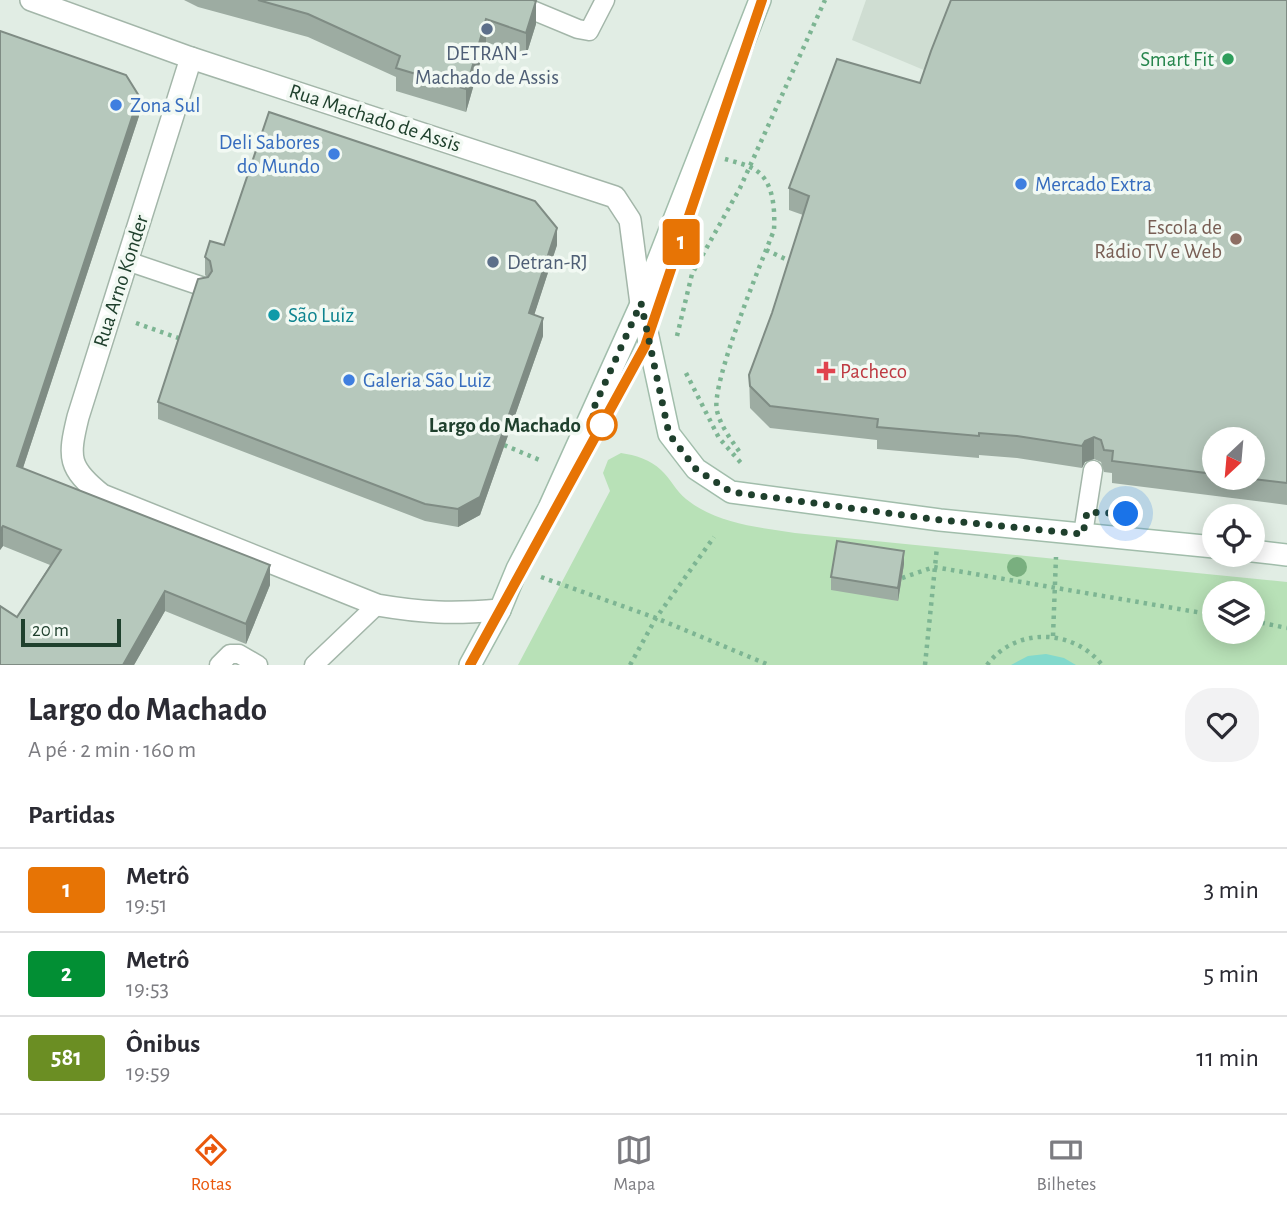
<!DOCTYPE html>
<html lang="pt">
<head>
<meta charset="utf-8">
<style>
	:root { --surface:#fff; --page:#f2f2f3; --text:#2b2b33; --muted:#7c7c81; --line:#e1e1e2; --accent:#ea580c }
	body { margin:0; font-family:"Alegreya Sans",sans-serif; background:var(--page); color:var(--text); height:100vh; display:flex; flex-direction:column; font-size:26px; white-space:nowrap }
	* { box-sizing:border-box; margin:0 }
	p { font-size:23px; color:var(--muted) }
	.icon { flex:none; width:38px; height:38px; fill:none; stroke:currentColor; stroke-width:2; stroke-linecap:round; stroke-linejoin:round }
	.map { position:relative; height:665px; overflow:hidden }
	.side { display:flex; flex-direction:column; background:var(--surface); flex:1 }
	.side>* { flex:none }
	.badge { padding:0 14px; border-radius:5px; font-size:24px; line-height:46px }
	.needle { width:46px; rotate:206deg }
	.controls { position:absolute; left:1202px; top:427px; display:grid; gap:14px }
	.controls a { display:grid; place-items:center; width:63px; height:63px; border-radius:50%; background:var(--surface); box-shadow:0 4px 18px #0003; font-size:35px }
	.scale { position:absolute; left:21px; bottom:18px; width:100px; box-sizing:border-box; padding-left:7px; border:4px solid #1f402d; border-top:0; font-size:19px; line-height:24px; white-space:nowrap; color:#1f402d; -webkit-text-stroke:5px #f2f9f3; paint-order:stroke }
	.you { position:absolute; width:35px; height:35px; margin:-18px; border:5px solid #fff; border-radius:50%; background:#1a73e8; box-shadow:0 0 0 10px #1a73e833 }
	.map>.badge { position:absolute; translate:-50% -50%; box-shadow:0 0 0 4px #fff }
	h2 { padding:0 28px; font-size:26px; line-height:63px }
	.round { display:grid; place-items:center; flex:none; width:74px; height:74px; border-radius:28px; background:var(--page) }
	.headline { display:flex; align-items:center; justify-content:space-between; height:119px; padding:0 28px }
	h1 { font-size:33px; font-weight:700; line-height:52px }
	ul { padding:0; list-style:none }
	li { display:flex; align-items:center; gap:21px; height:84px; padding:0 28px; border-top:2px solid var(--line) }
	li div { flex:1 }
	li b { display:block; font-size:26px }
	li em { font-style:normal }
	li .badge { min-width:77px; font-weight:700; text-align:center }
	.tab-bar { display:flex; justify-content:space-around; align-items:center; height:98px; border-top:2px solid var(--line); background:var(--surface); font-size:19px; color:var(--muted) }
	.tab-bar a { display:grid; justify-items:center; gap:4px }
	.tab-bar .on { color:var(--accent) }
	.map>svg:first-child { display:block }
</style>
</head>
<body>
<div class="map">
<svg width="1287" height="665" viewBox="0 0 1287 665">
	<rect width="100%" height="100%" fill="#e1ede4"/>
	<path fill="#cfddd2" d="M866,0H960L931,73L852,40Z"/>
	<path fill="#b8e1b7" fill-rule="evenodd" d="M621,453C635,455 651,460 661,470C670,478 676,491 686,499C717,524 758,527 795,533L1287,582V665H518L610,491L603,473L608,460ZM1214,593H1253V632H1214Z"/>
	<path fill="#82d9cc" d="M1046,654L1064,658L1076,665H1011L1028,656Z"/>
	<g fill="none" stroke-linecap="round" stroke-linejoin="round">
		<defs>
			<g id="lane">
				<path d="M508,0L578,29L589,31L605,0"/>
				<path d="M127,261L201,286"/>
				<path d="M1083,534L1093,470"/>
				<path d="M219,665L230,654H239L258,665"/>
				<path d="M314,665L377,605"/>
			</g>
			<g id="street">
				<path d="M31,0L191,58L615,197L630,220L641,304"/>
				<path d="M191,58L78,417C68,458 68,468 102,495L377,605C424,613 452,614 500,610"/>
			</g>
			<g id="secondary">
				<path d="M641,304L669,434L696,469L731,492L940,520L1214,547"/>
				<path d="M1253,551L1287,555"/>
				<path d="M470,665L500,610L517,569L549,508L641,304L760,0"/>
			</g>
		</defs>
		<use href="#lane" stroke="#a3b6a9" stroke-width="21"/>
		<use href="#street" stroke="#a3b6a9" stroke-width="24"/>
		<use href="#secondary" stroke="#a1bdab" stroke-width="24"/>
		<g stroke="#7db593" stroke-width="4.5" stroke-dasharray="3.5 5" stroke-linecap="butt">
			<path d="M725,159C735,162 749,165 757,171C774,183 775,211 774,230C762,261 710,385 717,411C721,427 732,441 741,454"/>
			<path d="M766,250L794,263"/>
			<path d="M136,323L184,340"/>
			<path d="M677,336L692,274L740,188L825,0"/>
			<path d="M686,373L719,438L741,463"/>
			<path d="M504,445L542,461"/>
			<path d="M541,577L656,618L769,665"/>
			<path d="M902,578L934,567L1214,615"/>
			<path d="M1253,621L1287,628"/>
			<path d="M1053,636L1056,557"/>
			<path d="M630,665L656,618L714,537"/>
			<path d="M925,665L937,547"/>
			<path d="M987,665C1015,627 1073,628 1102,665"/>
		</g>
		<use href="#lane" stroke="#fff" stroke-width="18"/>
		<use href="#street" stroke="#fff" stroke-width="21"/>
		<use href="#secondary" stroke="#fff" stroke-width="21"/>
	</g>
	<circle fill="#79af7f" cx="1017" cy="567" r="10"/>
	<g fill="#9daca2" fill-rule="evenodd">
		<path d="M184,0H533L536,24L526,56L486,42L466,112L396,91V77L308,37L198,7Z"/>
		<path d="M1287,0V505L1112,483V473L1104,472L1101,462L1094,459L1085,462L1082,468L1017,458L979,455V458L877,449V440L770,428L750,408L749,375L772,313L803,215L789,210V188L920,83ZM1214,439L1253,478H1214Z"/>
		<path d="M0,31L139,116L23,468L270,585L246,644L165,611L134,665H0L17,617L50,565L3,546L0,550Z"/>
		<path d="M224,245H557L534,315L543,336L480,515L458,527L425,521L158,419V402L207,277L205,275V257Z"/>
		<path d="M904,564L898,601L831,590V577Z"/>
	</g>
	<g fill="#7f8c84">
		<path d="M536,1V24L526,56V33Z"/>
		<path d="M486,19V42L466,112V89Z"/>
		<path d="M139,96V116L17,486V466Z"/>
		<path d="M557,228V245L529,331V313Z"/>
		<path d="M543,318V336L480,515L458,527V509Z"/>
		<path d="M1094,437V459L1085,462L1082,468V446L1085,441Z"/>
		<path d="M3,526V546L0,550V530Z"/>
		<path d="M904,551V564L898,601V588Z"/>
		<path d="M270,565V585L246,644V624Z"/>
		<path d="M165,591V611L134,665H123Z"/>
	</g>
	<g fill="#b6c8bc" stroke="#7f8c84" stroke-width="2">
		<path d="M258,0H533L536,1L526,33L486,19L466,89L396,68L400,56L308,14Z"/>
		<path d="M951,0H1287V483L1245,478H1253V439H1214V474L1112,461L1113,451L1104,450L1101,440L1094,437L1085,441L1082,446L1017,436L979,433V436L877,427L878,419L770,406L750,386L749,375L772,313L809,196L789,188L837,59L920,83L931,51Z"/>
		<path d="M0,31L126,75L139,96L17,466L270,565L246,624L165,591L123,665H0V606L17,617L61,550L3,526L0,530Z"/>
		<path d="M269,112L535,201L557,228L529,313L543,318L480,497L458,509L425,504L158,402L198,279L208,277L212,271L210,261L205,257L210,241L224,245Z"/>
		<path d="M837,541L904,551L898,588L831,577Z"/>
	</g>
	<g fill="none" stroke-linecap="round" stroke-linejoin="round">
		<defs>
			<path id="line" d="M470,665L645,346L762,0"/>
		</defs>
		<use href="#line" stroke="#fff" stroke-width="16"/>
		<use href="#line" stroke="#e77405" stroke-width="10"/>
		<path stroke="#1f402d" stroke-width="7" stroke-dasharray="0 12.6" d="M602,425L591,414L641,303L669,434L696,469L731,492L940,520L1083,534L1087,512L1126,514"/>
	</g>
	<g fill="#5c6f8a" stroke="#f2f9f3" stroke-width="2.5">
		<circle cx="487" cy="29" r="7"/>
		<circle cx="493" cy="262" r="7"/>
	</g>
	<circle fill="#2e9e5b" stroke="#f2f9f3" stroke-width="2.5" cx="1228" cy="59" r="7"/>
	<g fill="#3f7fe0" stroke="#f2f9f3" stroke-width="2.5">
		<circle cx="116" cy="105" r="7"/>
		<circle cx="334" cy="154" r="7"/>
		<circle cx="1021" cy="184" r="7"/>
		<circle cx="349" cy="380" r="7"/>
	</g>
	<circle fill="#8d6e63" stroke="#f2f9f3" stroke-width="2.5" cx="1236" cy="239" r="7"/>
	<circle fill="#0f9aa8" stroke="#f2f9f3" stroke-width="2.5" cx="274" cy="315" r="7"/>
	<path fill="#e0444e" stroke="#f2f9f3" stroke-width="2.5" d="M822.5 360.5h7v7h7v7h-7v7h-7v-7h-7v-7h7z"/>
	<circle fill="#fff" stroke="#e77405" stroke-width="3.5" cx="602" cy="425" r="14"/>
	<g text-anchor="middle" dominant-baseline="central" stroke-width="7" stroke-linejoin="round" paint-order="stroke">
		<g font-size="21" fill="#4e5e75" stroke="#f2f9f3">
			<text x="487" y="53">DETRAN -<tspan x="487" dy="24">Machado de Assis</tspan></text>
			<text x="507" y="262" text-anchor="start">Detran-RJ</text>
		</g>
		<g font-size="21" fill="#27864d" stroke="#f2f9f3" text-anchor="end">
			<text x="1214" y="59">Smart Fit</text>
		</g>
		<g font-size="21" fill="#366cbe" stroke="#f2f9f3" text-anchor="start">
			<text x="130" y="105">Zona Sul</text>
			<text x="320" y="142" text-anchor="end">Deli Sabores<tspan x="320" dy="24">do Mundo</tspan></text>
			<text x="1035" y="184">Mercado Extra</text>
			<text x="363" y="380">Galeria São Luiz</text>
		</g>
		<g font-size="21" fill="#1f402d" stroke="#f2f9f3">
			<text transform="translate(375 118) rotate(18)">Rua Machado de Assis</text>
			<text transform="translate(121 281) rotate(-72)">Rua Arno Konder</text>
		</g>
		<g font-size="21" fill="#785e54" stroke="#f2f9f3" text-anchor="end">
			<text x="1222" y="227">Escola de<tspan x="1222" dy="24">Rádio TV e Web</tspan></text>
		</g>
		<g font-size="21" fill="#0d838f" stroke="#f2f9f3" text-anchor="start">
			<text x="288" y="315">São Luiz</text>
		</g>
		<g font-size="21" fill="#be3a42" stroke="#f2f9f3" text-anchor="start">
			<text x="840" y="371">Pacheco</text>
		</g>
		<g font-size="21" font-weight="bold" fill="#1f402d" stroke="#f2f9f3" text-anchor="end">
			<text x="581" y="425">Largo do Machado</text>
		</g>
	</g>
</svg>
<div class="controls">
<a><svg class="needle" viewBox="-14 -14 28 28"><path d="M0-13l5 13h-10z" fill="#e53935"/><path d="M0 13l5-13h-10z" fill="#7c7c81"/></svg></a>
<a><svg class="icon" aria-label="locate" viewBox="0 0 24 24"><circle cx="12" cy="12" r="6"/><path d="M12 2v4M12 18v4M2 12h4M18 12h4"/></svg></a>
<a><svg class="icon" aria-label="layers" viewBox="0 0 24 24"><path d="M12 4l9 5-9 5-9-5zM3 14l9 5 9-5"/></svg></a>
</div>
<div class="scale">20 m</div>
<div class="you" style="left:1126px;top:514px"></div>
<b class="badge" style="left:681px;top:242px;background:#e77405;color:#fff">1</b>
</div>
<section class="side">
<div class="headline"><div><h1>Largo do Machado</h1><p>A pé · 2 min · 160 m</p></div><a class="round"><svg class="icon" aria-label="heart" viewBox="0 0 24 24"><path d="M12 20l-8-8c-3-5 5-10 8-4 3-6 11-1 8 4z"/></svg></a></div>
<h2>Partidas</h2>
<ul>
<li><span class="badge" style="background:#e77405;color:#fff">1</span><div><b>Metrô</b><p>19:51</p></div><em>3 min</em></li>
<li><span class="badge" style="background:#028f34;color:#fff">2</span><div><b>Metrô</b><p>19:53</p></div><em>5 min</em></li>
<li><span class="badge" style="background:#6b8e23;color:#fff">581</span><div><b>Ônibus</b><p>19:59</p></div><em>11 min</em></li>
</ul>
</section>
<nav class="tab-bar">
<a class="on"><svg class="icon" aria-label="directions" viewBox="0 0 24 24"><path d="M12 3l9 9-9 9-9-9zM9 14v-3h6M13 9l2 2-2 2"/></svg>Rotas</a>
<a><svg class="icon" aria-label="map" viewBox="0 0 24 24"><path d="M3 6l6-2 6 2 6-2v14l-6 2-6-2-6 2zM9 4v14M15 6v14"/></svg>Mapa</a>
<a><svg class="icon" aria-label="tickets" viewBox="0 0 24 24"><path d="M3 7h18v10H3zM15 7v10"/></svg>Bilhetes</a>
</nav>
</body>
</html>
